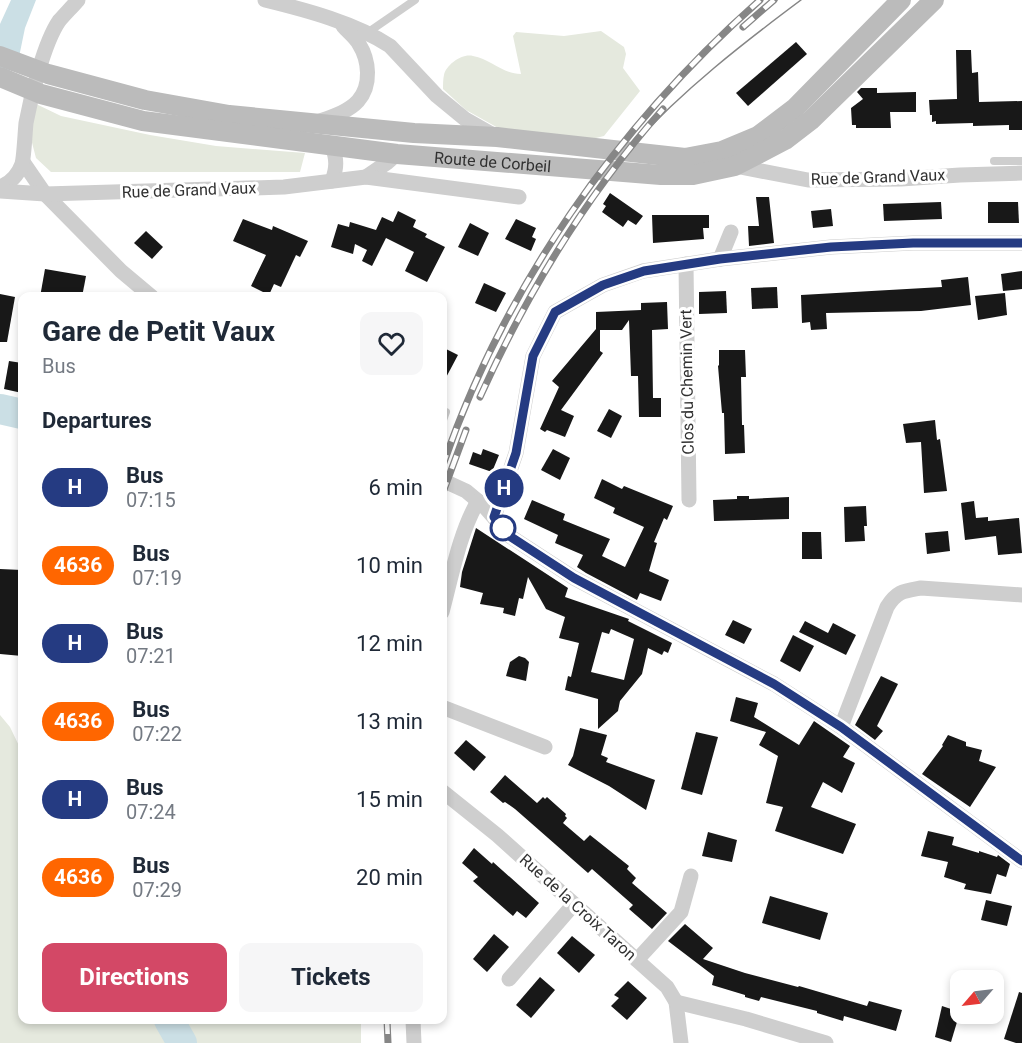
<!DOCTYPE html>
<html lang="en">
<head>
<meta charset="utf-8">
<style>
	:root { --surface:#fff; --page:#f6f6f7; --text:#1f2937; --muted:#747a83; --accent:#d34866 }
	body { margin:0; font-family:Roboto,sans-serif; background:var(--page); color:var(--text); height:100vh; display:flex; flex-direction:column; font-size:22px; white-space:nowrap }
	* { box-sizing:border-box; margin:0 }
	p { font-size:20px; color:var(--muted) }
	.icon { flex:none; width:33px; height:33px; fill:none; stroke:currentColor; stroke-width:2; stroke-linecap:round; stroke-linejoin:round }
	.map { position:relative; flex:1; overflow:hidden }
	.sheet { position:absolute; left:18px; top:292px; width:429px; height:732px; display:flex; flex-direction:column; background:var(--surface); border-radius:12px; box-shadow:0 3px 9px #0003 }
	.sheet>* { flex:none }
	.badge { padding:0 12px; border-radius:20px; font-size:21px; line-height:39px }
	.needle { width:39px; rotate:242deg }
	.tools { position:absolute; left:950px; top:970px; display:grid; gap:12px }
	.tools a { display:grid; place-items:center; width:54px; height:54px; border-radius:12px; background:var(--surface); box-shadow:0 3px 9px #0003; font-size:30px }
	.map>.badge { position:absolute; translate:-50% -50%; box-shadow:0 0 0 3px #fff }
	h2 { padding:0 24px; font-size:22px; line-height:54px }
	.round { display:grid; place-items:center; flex:none; width:63px; height:63px; border-radius:12px; background:var(--page) }
	.head { display:flex; align-items:center; justify-content:space-between; height:102px; padding:0 24px }
	h1 { font-size:28px; font-weight:700; line-height:45px }
	.action { display:flex; gap:12px; margin-top:auto; padding:12px 24px }
	.action a { flex:1; height:69px; border-radius:12px; background:var(--accent); color:#fff; font-size:24px; font-weight:700; line-height:69px; text-align:center }
	.action a+a { background:var(--page); color:var(--text) }
	ul { padding:0; list-style:none }
	li { display:flex; align-items:center; gap:18px; height:78px; padding:0 24px }
	li div { flex:1 }
	li b { display:block; font-size:22px }
	li em { font-style:normal }
	li .badge { min-width:66px; font-weight:700; text-align:center }
	.map>svg:first-child { display:block }
</style>
</head>
<body>
<div class="map">
<svg width="1022" height="1043" viewBox="0 0 1022 1043">
	<rect width="100%" height="100%" fill="#fff"/>
	<g fill="#e5e9de">
		<path d="M601,31L624,47L626,54L623,68L640,91L604,136L588,140L500,129L466,110L443,89C443,85 443,79 444,75C446,65 462,53 473,56C491,59 502,74 521,74L513,36L516,32L564,36Z"/>
		<path d="M32,102L61,116L150,135L216,146L305,153L300,172H51L36,158L30,135Z"/>
		<path d="M0,715L10,727L22,752V1020H361V1043H0Z"/>
	</g>
	<path fill="#cbdfe5" d="M11,0H36L25,28L19,57L0,86V24Z"/>
	<g fill="none" stroke-linecap="round" stroke-linejoin="round">
		<g stroke="#cbdfe5" stroke-width="30">
			<path d="M0,409L22,414"/>
			<path d="M169,1020L182,1043"/>
		</g>
	</g>
	<g fill="#181818" fill-rule="evenodd">
		<path d="M796,42L807,54L748,106L736,93Z"/>
		<path d="M956,50H971L972,73L978,72L979,102L1022,101V130H1009V125L973,126V123L936,124V121L932,122V115H930L929,100L957,99Z"/>
		<path d="M861,88H877V93L916,92V112H890L891,128H856V125H852L851,108L863,99L857,92Z"/>
		<path d="M610,193L643,216L636,225L628,220L623,227L602,212L606,206L603,204Z"/>
		<path d="M756,197H769L774,243L749,246L748,226H759Z"/>
		<path d="M941,202L942,219L884,221L883,204Z"/>
		<path d="M988,202H1018L1019,223H988Z"/>
		<path d="M831,209L833,226L813,228L811,211Z"/>
		<path d="M398,211L416,220L413,227L427,234L425,237L445,247L427,282L405,271L414,252L386,238L372,266L362,261L367,250L355,244L353,254L331,247L338,224L349,227L350,222L376,230L382,217L393,222Z"/>
		<path d="M652,215H709V228H703L704,239L653,243Z"/>
		<path d="M243,219L272,230L273,226L308,241L300,257L296,255L281,287L274,284L269,295L251,286L266,255L233,241Z"/>
		<path d="M516,219L536,228L532,237L536,239L531,251L505,239Z"/>
		<path d="M470,223L489,233L478,256L458,247Z"/>
		<path d="M146,231L163,247L152,259L134,243Z"/>
		<path d="M45,269L86,276L82,297H40Z"/>
		<path d="M1022,271V289L1003,291L1001,274Z"/>
		<path d="M968,277L971,305L921,311L826,313L827,329L811,330L810,322L802,323L801,295L942,287L941,280Z"/>
		<path d="M484,283L506,293L496,312L475,303Z"/>
		<path d="M777,287L778,308L752,309L751,288Z"/>
		<path d="M726,291L727,313L699,314V292Z"/>
		<path d="M1005,293L1007,315L978,320L975,296Z"/>
		<path d="M0,294L15,297L7,342H0Z"/>
		<path d="M667,302L668,329L652,330L653,398H661V417H639L638,376H631L629,320L622,330H600V351L603,353L561,410L574,416L565,437L547,430L545,432L540,429L559,387L552,381L596,329V312L641,310V303Z"/>
		<path d="M442,347L458,355L442,385Z"/>
		<path d="M719,350H745L746,377H741L742,425H744L745,453L725,454L724,413H722L718,366L719,365Z"/>
		<path d="M9,361L22,363V393L4,389Z"/>
		<path d="M609,409L622,416L611,438L597,431Z"/>
		<path d="M935,420L937,440L940,439L947,491L924,493L921,442L906,443L903,424Z"/>
		<path d="M483,449L499,455L492,472L469,464L473,452L481,455Z"/>
		<path d="M553,449L570,458L560,480L541,470Z"/>
		<path d="M602,479L622,489L624,486L673,506L667,520L664,518L654,542L657,543L649,571L669,580L661,601L640,593L637,600L586,573L577,567L583,555L555,543L558,535L524,519L532,500L565,514L563,520L610,539L602,556L625,567L644,527L613,513L615,508L594,498Z"/>
		<path d="M737,496H749V499L789,497V519L714,521L713,500L737,499Z"/>
		<path d="M974,501L976,518L988,517V521L1019,518L1022,553L998,555L996,536L965,540L961,503Z"/>
		<path d="M866,506L867,526H864L865,541L845,542L844,507Z"/>
		<path d="M476,528L568,588L565,597L629,619L628,621L672,643L668,653L664,651L662,655L648,648L642,674L620,701L618,711L598,729V699L565,690L568,676L571,677L579,643L559,638L565,617L546,609L528,577L523,599L519,598L515,616L503,613L504,608L480,604L483,593L460,587L462,572ZM611,629L634,639L624,680L591,672L602,632L609,634Z"/>
		<path d="M948,531L950,551L927,554L925,533Z"/>
		<path d="M802,532H821L822,559H802Z"/>
		<path d="M0,569L22,570V656L0,654Z"/>
		<path d="M733,620L752,629L744,644L725,635Z"/>
		<path d="M805,621L828,633L833,623L856,635L846,655L799,632Z"/>
		<path d="M793,635L814,646L800,672L780,661Z"/>
		<path d="M519,656L525,658L529,662L526,681L506,676L510,662Z"/>
		<path d="M881,676L898,684L877,726L883,731L875,740L855,725Z"/>
		<path d="M736,697L758,703L754,717L799,745L814,721L850,746L843,757L855,763L842,793L823,782L811,807L856,824L843,854L775,831L783,807L766,803L778,756L759,745L766,732L730,721Z"/>
		<path d="M580,728L607,735L601,755L608,758L606,762L655,780L646,810L609,786L568,765L573,756Z"/>
		<path d="M696,732L718,737L702,795L681,789Z"/>
		<path d="M948,735L966,742V746L982,750L979,761L996,767L970,807L922,774L943,746L942,745Z"/>
		<path d="M466,740L486,757L474,771L454,753Z"/>
		<path d="M505,775L537,803L543,797L545,799L547,797L566,814L565,816L567,818L563,823L584,841L590,835L629,866L627,869L636,878L632,883L667,913L652,929L629,909L633,905L592,869L588,873L515,809L505,802L503,803L490,792Z"/>
		<path d="M928,831L954,837L952,845L979,853V851L997,857L998,855L1010,864L1006,877L997,874L991,894L964,889L966,884L944,877L948,862L921,856Z"/>
		<path d="M708,832L737,840L732,862L702,856Z"/>
		<path d="M474,848L492,864L493,862L539,903L526,918L517,911L513,916L473,881L478,877L462,863Z"/>
		<path d="M770,896L828,913L820,940L762,923Z"/>
		<path d="M986,900L1012,906L1007,926L981,920Z"/>
		<path d="M685,924L713,948L703,959L745,973L798,987L799,986L867,1006L869,1001L902,1010L896,1031L844,1016L843,1021L817,1013V1011L761,997L759,1001L745,997V995L712,985L714,976L668,941Z"/>
		<path d="M494,934L509,947L487,972L473,959Z"/>
		<path d="M572,936L595,955L579,973L557,953Z"/>
		<path d="M540,977L555,990L531,1018L516,1005Z"/>
		<path d="M628,981L647,998L627,1020L611,1006L619,998L614,995Z"/>
		<path d="M1019,992L1022,993V1043H1016L1004,1039Z"/>
		<path d="M942,1006L960,1012L951,1042L935,1037Z"/>
	</g>
	<g fill="none" stroke-linecap="round" stroke-linejoin="round">
		<g stroke="#cecece" stroke-width="8">
			<path d="M367,33L415,0"/>
			<path d="M994,161H1022"/>
			<path d="M442,423L446,412"/>
		</g>
		<g stroke="#cecece" stroke-width="15">
			<path d="M265,0C306,10 355,23 390,46L437,96L465,119L495,136"/>
			<path d="M317,122C331,117 348,112 358,101C372,85 369,60 359,44C355,37 348,32 343,26"/>
			<path d="M332,146C337,159 337,168 332,181"/>
			<path d="M23,162L45,194L121,271L152,297"/>
			<path d="M735,166L808,180L901,179L960,175L1022,173"/>
			<path d="M366,177L388,162L397,154"/>
			<path d="M0,187C10,183 18,175 22,164C24,157 25,133 26,123C31,96 44,43 59,21C65,14 72,7 78,0"/>
			<path d="M0,191L45,194L284,187L366,177L519,197"/>
			<path d="M720,259L731,232"/>
			<path d="M686,264L689,500"/>
			<path d="M442,480L466,491L484,506L511,537L574,578L774,684L841,727L1022,861"/>
			<path d="M494,517L516,453L533,356L555,312L603,285L643,271L720,259L831,247L913,243H1022"/>
			<path d="M442,612C452,575 459,534 478,501"/>
			<path d="M442,707L545,747"/>
			<path d="M841,727L887,607C897,591 904,591 921,588L1022,595"/>
			<path d="M442,791L497,835L667,987L676,1002L681,1043"/>
			<path d="M637,960L681,912L691,876"/>
			<path d="M509,979L574,904"/>
			<path d="M676,1002L746,1019L826,1043"/>
			<path d="M413,1020L414,1043"/>
		</g>
		<g stroke="#bbb" stroke-width="20">
			<path d="M0,56L48,74L145,100L229,115L414,133L497,137L685,158L722,151L758,136L795,108L901,0"/>
			<path id="s1" d="M0,77L41,94L143,121L397,154L661,175H693L735,166L785,140L811,120L934,0"/>
		</g>
		<g stroke="#868686" stroke-width="1.5">
			<path d="M753,18L777,0"/>
			<path d="M634,144C683,90 742,44 801,0"/>
		</g>
		<defs>
			<g id="rail">
				<path d="M743,27L774,0"/>
				<path d="M480,397C527,293 587,194 663,109"/>
				<path d="M442,468C503,288 618,125 760,0"/>
				<path d="M442,495L466,430"/>
				<path d="M387,1020L388,1043"/>
			</g>
		</defs>
		<use href="#rail" stroke="#868686" stroke-width="7"/>
		<use href="#rail" stroke="#fff" stroke-width="4.5" stroke-dasharray="14" stroke-linecap="butt"/>
	</g>
	<g fill="none" stroke-linecap="round" stroke-linejoin="round">
		<defs>
			<path id="line" d="M1022,243H913L831,247L720,259L644,271L603,285L555,312L533,356L516,453L494,517L511,537L574,578L774,684L841,727L1022,861"/>
		</defs>
		<use href="#line" stroke="#fff" stroke-width="14"/>
		<use href="#line" stroke="#253b82" stroke-width="9"/>
	</g>
	<circle fill="#fff" stroke="#253b82" stroke-width="3" cx="503" cy="528" r="12"/>
	<g text-anchor="middle" dominant-baseline="central" stroke-width="6" stroke-linejoin="round" paint-order="stroke">
		<g font-size="16" fill="#313131" stroke="#fff">
			<text stroke="none"><textPath href="#s1" startOffset="502">Route de Corbeil</textPath></text>
			<text transform="translate(878 177) rotate(-2)">Rue de Grand Vaux</text>
			<text transform="translate(189 190) rotate(-2)">Rue de Grand Vaux</text>
			<text transform="translate(687 382) rotate(-91)">Clos du Chemin Vert</text>
			<text transform="translate(578 907) rotate(42)">Rue de la Croix Taron</text>
		</g>
	</g>
</svg>
<div class="tools">
<a><svg class="needle" viewBox="-14 -14 28 28"><path d="M0-13l5 13h-10z" fill="#e53935"/><path d="M0 13l5-13h-10z" fill="#747a83"/></svg></a>
</div>
<b class="badge" style="left:504px;top:488px;background:#253b82;color:#fff">H</b>
<section class="sheet">
<div class="head"><div><h1>Gare de Petit Vaux</h1><p>Bus</p></div><a class="round"><svg class="icon" aria-label="heart" viewBox="0 0 24 24"><path d="M12 20l-8-8c-3-5 5-10 8-4 3-6 11-1 8 4z"/></svg></a></div>
<h2>Departures</h2>
<ul>
<li><span class="badge" style="background:#253b82;color:#fff">H</span><div><b>Bus</b><p>07:15</p></div><em>6 min</em></li>
<li><span class="badge" style="background:#f60;color:#fff">4636</span><div><b>Bus</b><p>07:19</p></div><em>10 min</em></li>
<li><span class="badge" style="background:#253b82;color:#fff">H</span><div><b>Bus</b><p>07:21</p></div><em>12 min</em></li>
<li><span class="badge" style="background:#f60;color:#fff">4636</span><div><b>Bus</b><p>07:22</p></div><em>13 min</em></li>
<li><span class="badge" style="background:#253b82;color:#fff">H</span><div><b>Bus</b><p>07:24</p></div><em>15 min</em></li>
<li><span class="badge" style="background:#f60;color:#fff">4636</span><div><b>Bus</b><p>07:29</p></div><em>20 min</em></li>
</ul>
<div class="action"><a>Directions</a><a>Tickets</a></div>
</section>
</div>
</body>
</html>
